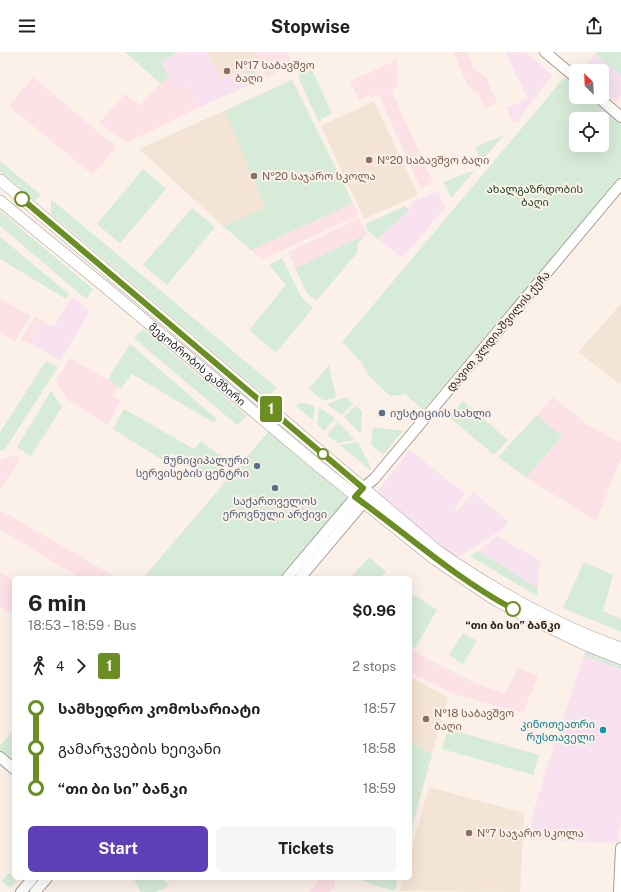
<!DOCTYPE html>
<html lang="en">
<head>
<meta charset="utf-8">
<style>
	:root { --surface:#fff; --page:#f6f6f6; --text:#222; --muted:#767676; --accent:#5e3fb8 }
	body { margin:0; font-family:"Public Sans","Noto Sans Georgian",sans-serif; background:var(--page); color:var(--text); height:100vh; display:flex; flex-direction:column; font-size:15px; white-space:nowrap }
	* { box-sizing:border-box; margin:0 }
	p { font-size:13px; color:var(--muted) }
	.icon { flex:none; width:22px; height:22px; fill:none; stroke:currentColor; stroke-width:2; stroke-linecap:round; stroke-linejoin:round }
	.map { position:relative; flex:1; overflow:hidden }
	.side { position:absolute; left:12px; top:524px; width:400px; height:304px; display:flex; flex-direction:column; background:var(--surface); border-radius:6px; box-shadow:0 4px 16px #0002 }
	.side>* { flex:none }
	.badge { padding:0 8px; border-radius:3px; font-size:14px; line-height:26px }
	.needle { width:26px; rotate:336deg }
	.tools { position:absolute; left:569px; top:12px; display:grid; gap:8px }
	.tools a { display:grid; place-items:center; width:40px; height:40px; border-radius:6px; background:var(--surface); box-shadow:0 4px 16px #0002; font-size:20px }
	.map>.badge { position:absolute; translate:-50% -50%; box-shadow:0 0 0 2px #fff }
	.legs { display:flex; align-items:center; gap:6px; height:44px; padding:0 16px; font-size:13px }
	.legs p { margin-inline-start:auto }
	.overview { display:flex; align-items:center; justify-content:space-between; height:68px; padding:0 16px }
	h1 { font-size:22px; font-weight:700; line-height:30px }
	.button { display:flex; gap:8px; margin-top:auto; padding:8px 16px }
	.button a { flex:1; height:46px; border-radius:6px; background:var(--accent); color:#fff; font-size:16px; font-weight:700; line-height:46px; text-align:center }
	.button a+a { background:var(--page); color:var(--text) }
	ul { padding:0 16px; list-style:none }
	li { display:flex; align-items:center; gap:14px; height:40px; font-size:15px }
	li i { display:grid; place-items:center; width:6px; height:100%; margin:0 5px; background:currentColor }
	li i::after { content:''; width:10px; height:10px; margin:-5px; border:3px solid; border-radius:50%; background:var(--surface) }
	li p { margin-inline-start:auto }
	li:first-child i { background:linear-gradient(#0000 50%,currentColor 0) }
	li:last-child i { background:linear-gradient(currentColor 50%,#0000 0) }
	header { display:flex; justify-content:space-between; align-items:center; height:52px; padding:0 16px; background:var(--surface); font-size:18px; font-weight:700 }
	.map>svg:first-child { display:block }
</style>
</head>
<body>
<header><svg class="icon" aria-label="menu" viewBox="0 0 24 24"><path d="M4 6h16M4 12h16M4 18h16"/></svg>Stopwise<svg class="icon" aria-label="share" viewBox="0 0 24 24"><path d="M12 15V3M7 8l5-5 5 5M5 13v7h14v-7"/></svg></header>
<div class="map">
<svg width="621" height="840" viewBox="0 0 621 840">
	<rect width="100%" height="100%" fill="#fbf1e8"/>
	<g fill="#f9e2ef">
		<path d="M181,0H207L221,27L254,12L261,28L200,55L190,34L185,29L176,40L160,9Z"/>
		<path d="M505,0H525L552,23L517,70H513L506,56L528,47Z"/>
		<path d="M595,2L621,23V44L616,50L602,38V19H579Z"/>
		<path d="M438,139L445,156L402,206L379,187L412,154L410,151Z"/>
		<path d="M72,244L90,260L60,308L32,292L44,270L54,275Z"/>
		<path d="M410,398L465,442L456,453L455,458L458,459L473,440L508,469L504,476L466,501L453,506L379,446L378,438Z"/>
		<path d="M497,484L540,509L538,536L478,499Z"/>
		<path d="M585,599L621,611V770L618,791L531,788L533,760Z"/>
	</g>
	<g fill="#fce1e7">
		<path d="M256,0H287L294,13L266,25Z"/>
		<path d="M453,0H467L474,17L486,25L497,51L485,56L478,42L469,36Z"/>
		<path d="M397,8V34L391,37L433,131L420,136L379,43L371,46L369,43L359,48L350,29Z"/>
		<path d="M33,25L116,95L93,123L9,54Z"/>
		<path d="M169,26L176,39L185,29L190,34L200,55L126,91L99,71L125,42L140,53L160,31Z"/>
		<path d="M353,151L359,163L263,207L251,198Z"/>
		<path d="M359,166L367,182L295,216L288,200Z"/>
		<path d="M0,247L31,264L15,289L0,281Z"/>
		<path d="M35,265L44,270L32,292L21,288Z"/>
		<path d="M70,306L119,334L113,344L121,349L107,373L68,348L56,329Z"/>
		<path d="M553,345L586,372L621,391V406L596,469L526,425L562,386L537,363Z"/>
		<path d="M15,403L20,407L0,439V408Z"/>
		<path d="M0,458L117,526H80L0,477Z"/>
		<path d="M0,520L14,528V562L0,555Z"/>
		<path d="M410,595L428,607L478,632L505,642L518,616L538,624L523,661L454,642L417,624L410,620Z"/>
		<path d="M321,826H335V834L330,840H309Z"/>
	</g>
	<g fill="#f4e4d5">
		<path d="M207,0H256L260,10L221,27Z"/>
		<path d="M292,28L353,151L251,198L223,174L139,97Z"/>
		<path d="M374,49L418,143L364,167L321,74Z"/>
		<path d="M621,252V330L620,332L578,300Z"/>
		<path d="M410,625L448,645L432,702L410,690Z"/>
		<path d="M429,735L524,761L520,840L399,839L403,826H410V802Z"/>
	</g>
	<g fill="#d7ecd8" fill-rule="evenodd">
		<path d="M125,0H175L176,2L160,9L169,26L160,31Z"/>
		<path d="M597,0H621V23L595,2Z"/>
		<path d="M311,15L332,62L322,66L319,71L299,27V20Z"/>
		<path d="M253,17L256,25L243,31L239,23Z"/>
		<path d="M572,25L576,29V45H594L621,70V124L423,358L405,342L390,344L369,324L361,310L342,290L563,27ZM576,67H602V93H576Z"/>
		<path d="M292,28L353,151L251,198L223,174L266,156L225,59Z"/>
		<path d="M504,83L481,110L475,95Z"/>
		<path d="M0,109L41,143L35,149L0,120Z"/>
		<path d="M143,117L166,137L120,191L97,172Z"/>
		<path d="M475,118L451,146L444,130Z"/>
		<path d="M51,147L277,336L268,346L51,162Z"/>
		<path d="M405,154L409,158L378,187L369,180L365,172Z"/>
		<path d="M192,156L215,175L167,233L143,213Z"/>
		<path d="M0,159L93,237L86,247L0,174Z"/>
		<path d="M367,182L357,192L358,199L356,202L316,249L306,240L295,216Z"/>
		<path d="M0,185L69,242L66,247L0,207Z"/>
		<path d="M282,206L302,246L313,256L276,301L249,278L286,233L269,213Z"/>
		<path d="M143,277L247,364L237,373L134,286Z"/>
		<path d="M130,292L217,367L214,371L132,322L121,336L108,327Z"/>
		<path d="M46,309L58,315L5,397L0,399V380Z"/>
		<path d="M329,313L336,345L324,349L309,337Z"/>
		<path d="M51,339L62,355L31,404L17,395Z"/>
		<path d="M346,345L353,352L342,363L327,352Z"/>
		<path d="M463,349L508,388L494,403L449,365Z"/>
		<path d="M300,351H305L315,355L313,368L296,354Z"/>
		<path d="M355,354L362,359L361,382L344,365Z"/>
		<path d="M319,355L335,366L324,379L317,372Z"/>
		<path d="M124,357L194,397L201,389L229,410L214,429L172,401L164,409L113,377Z"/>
		<path d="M537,363L562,385L526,425L498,405Z"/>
		<path d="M338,370L355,388L338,391L327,383Z"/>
		<path d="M373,375L403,379L383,403L371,392Z"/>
		<path d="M268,380H273L350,448L283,526H143Z"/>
		<path d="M358,390L371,415L370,418L340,393Z"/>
		<path d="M478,499L538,536L537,544L470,504Z"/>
		<path d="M369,505L386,520L381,526H350Z"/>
		<path d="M584,510L613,523L603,559L621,567V580L563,556Z"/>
		<path d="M411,541L437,558L415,596L410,593Z"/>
		<path d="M463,581L477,589L463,612L449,603Z"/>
		<path d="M587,596L621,608V617L585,604Z"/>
		<path d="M14,677V711L0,700V694Z"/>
		<path d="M448,677L539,703L533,723L442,697Z"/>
		<path d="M410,690L432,702L410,783Z"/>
		<path d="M9,821L17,829L10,836L2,829Z"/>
		<path d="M133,826H161L170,834L155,840H141Z"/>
		<path d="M357,826H398L395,839L373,833Z"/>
	</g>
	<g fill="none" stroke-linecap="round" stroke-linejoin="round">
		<defs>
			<g id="secondary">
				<path d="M545,0L576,26"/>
				<path d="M598,45L621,65"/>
				<path d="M287,526L363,436L374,427L621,132"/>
				<path d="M300,526L369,444"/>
				<path d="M0,705L14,717"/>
				<path d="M21,840L33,826"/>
				<path d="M35,840L47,826"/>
				<path d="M619,840L621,796"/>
			</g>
			<g id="primary">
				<path d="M0,128L439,500C496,539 555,573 621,596"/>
				<path id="s1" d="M0,149L110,239L316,412L433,506L492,546L523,563L586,593L621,607"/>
			</g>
		</defs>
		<use href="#secondary" stroke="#a89e96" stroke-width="12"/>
		<use href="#primary" stroke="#a89e96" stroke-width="12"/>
		<use href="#secondary" stroke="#fff" stroke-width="10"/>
		<use href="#primary" stroke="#fff" stroke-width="11"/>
	</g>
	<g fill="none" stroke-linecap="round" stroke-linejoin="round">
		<defs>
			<path id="line-1" d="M22,147L363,436L355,445C408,483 455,526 513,557"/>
		</defs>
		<use href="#line-1" stroke="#fff" stroke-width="9"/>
		<use href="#line-1" stroke="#6b8e23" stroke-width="6"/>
	</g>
	<g fill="#8d6e63" stroke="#fbf1e8" stroke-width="1.5">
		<circle cx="227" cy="19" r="4"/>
		<circle cx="369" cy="108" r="4"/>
		<circle cx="254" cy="124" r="4"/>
		<circle cx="426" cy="667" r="4"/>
		<circle cx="469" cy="781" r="4"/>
	</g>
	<g fill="#fff" stroke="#6b8e23" stroke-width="2">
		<circle cx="22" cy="147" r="7"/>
		<circle cx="323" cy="402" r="5"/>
		<circle cx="513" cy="557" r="7"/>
	</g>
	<g fill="#5c6f8a" stroke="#fbf1e8" stroke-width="1.5">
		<circle cx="382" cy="361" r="4"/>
		<circle cx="257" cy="414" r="4"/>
		<circle cx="275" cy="436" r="4"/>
	</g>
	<circle fill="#0f9aa8" stroke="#fbf1e8" stroke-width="1.5" cx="603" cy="678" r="4"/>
	<g text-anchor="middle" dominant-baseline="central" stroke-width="4" stroke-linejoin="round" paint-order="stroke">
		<g font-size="11" fill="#785e54" stroke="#fbf1e8" text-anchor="start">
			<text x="235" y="13">№17 საბავშვო<tspan x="235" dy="13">ბაღი</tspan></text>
			<text x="377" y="108">№20 საბავშვო ბაღი</text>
			<text x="262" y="124">№20 საჯარო სკოლა</text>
			<text x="434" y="661">№18 საბავშვო<tspan x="434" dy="13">ბაღი</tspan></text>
			<text x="477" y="781">№7 საჯარო სკოლა</text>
		</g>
		<g font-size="11" fill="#1a3f1f" stroke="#fbf1e8">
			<text x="535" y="137">ახალგაზრდობის<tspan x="535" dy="13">ბაღი</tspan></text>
		</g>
		<g font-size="11" fill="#231f1c" stroke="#fbf1e8">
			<text transform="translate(498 279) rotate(-50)">დავით კლდიაშვილის ქუჩა</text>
			<text stroke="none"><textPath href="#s1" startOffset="256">მეგობრობის გამზირი</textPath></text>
		</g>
		<g font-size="11" fill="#4e5e75" stroke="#fbf1e8" text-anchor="start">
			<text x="390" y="361">იუსტიციის სახლი</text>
			<text x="249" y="408" text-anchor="end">მუნიციპალური<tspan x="249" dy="13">სერვისების ცენტრი</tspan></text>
			<text x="275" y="449" text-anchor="middle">საქართველოს<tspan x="275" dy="13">ეროვნული არქივი</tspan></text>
		</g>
		<g font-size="11" font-weight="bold" fill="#231f1c" stroke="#fbf1e8">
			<text x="513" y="573">“თი ბი სი” ბანკი</text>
		</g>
		<g font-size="11" fill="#0d838f" stroke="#fbf1e8" text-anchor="end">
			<text x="595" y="672">კინოთეათრი<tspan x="595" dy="13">რუსთაველი</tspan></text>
		</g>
	</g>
</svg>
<div class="tools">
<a><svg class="needle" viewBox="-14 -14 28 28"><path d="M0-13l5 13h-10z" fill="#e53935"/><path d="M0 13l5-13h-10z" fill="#767676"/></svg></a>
<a><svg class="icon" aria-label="locate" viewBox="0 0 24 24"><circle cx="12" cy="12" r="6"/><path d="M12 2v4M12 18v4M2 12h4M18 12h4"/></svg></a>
</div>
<b class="badge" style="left:271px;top:357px;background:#6b8e23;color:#fff">1</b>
<section class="side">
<div class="overview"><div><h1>6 min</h1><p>18:53 – 18:59 · Bus</p></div><b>$0.96</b></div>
<div class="legs"><svg class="icon" aria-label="walk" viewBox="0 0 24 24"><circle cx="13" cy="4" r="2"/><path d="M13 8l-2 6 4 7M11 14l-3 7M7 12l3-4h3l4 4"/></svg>4<svg class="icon" aria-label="forward" viewBox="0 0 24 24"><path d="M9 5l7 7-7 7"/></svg><b class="badge" style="background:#6b8e23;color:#fff">1</b><p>2 stops</p></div>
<ul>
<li><i style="color:#6b8e23"></i><b>სამხედრო კომოსარიატი</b><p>18:57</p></li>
<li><i style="color:#6b8e23"></i><span>გამარჯვების ხეივანი</span><p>18:58</p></li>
<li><i style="color:#6b8e23"></i><b>“თი ბი სი” ბანკი</b><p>18:59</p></li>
</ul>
<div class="button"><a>Start</a><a>Tickets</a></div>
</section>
</div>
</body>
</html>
